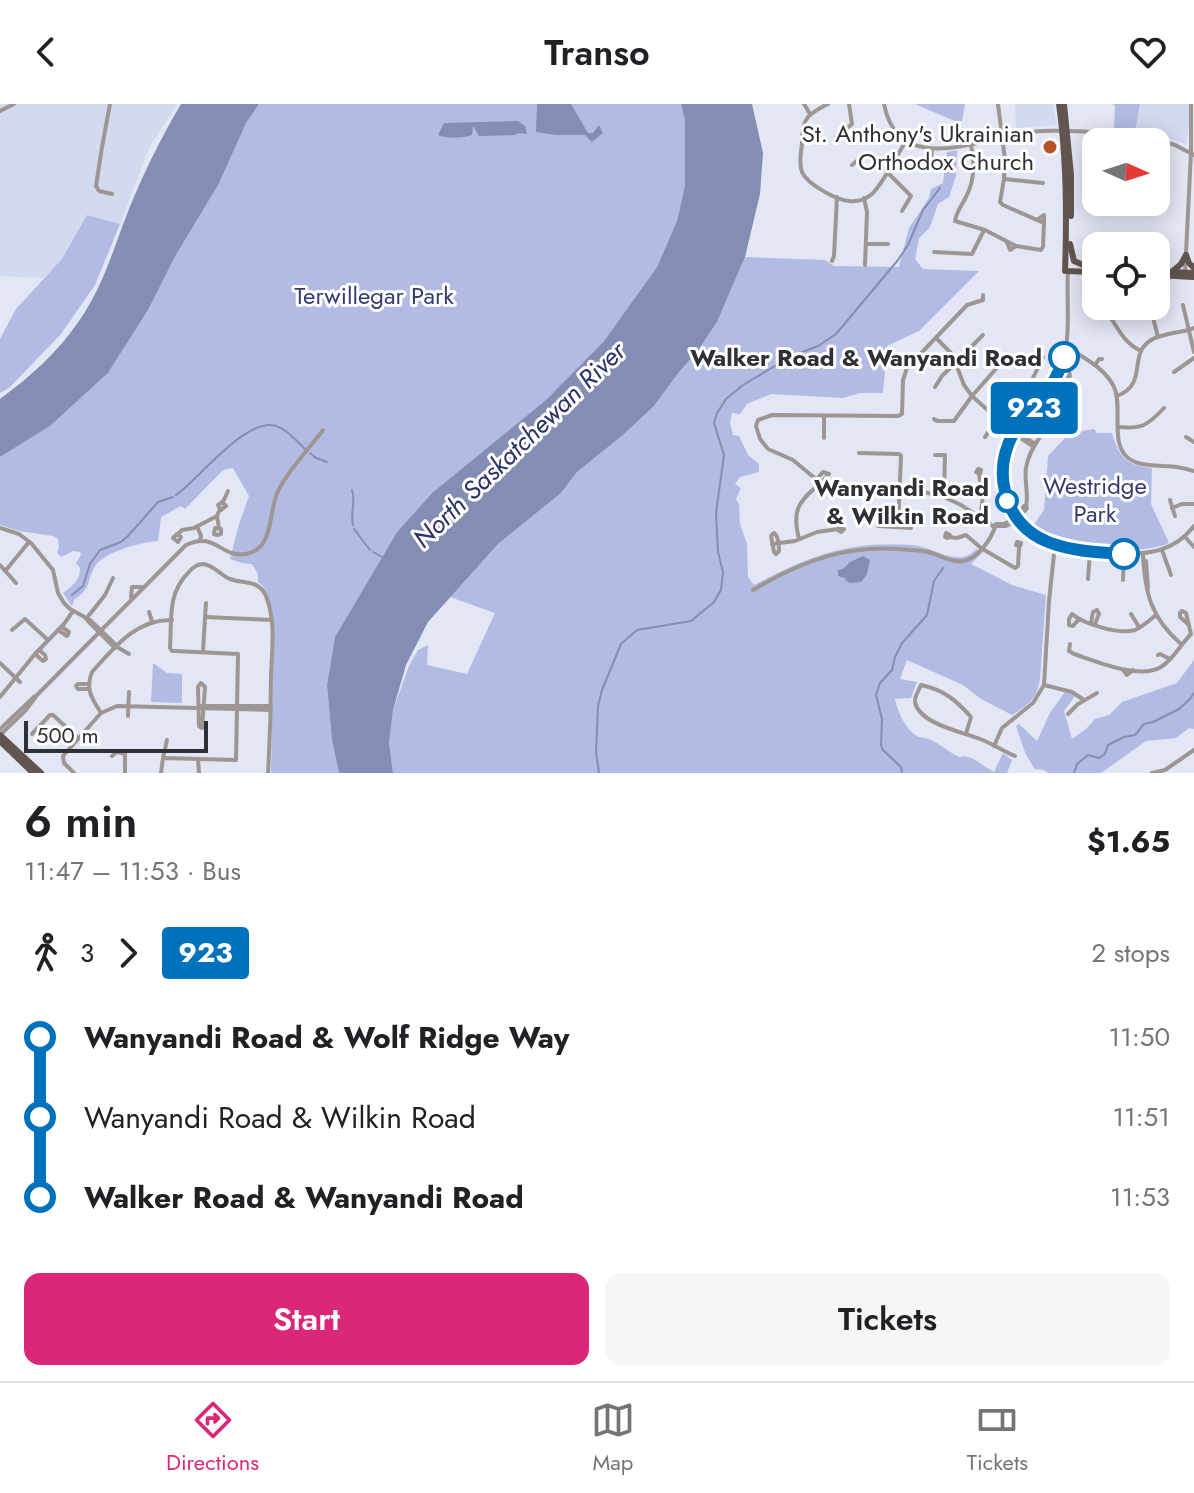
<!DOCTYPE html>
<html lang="en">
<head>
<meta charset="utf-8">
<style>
	:root { --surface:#fff; --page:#f6f6f6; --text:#202124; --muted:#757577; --line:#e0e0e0; --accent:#db2777 }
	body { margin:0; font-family:Jost,sans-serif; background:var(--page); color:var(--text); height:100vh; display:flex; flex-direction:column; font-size:30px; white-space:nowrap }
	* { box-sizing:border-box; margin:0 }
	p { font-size:26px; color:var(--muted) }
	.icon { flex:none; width:44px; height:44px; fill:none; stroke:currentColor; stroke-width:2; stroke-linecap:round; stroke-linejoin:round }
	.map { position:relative; height:669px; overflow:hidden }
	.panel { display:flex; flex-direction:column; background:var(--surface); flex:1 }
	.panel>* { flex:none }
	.badge { padding:0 16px; border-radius:6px; font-size:28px; line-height:52px }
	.needle { width:52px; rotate:93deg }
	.controls { position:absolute; left:1082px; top:24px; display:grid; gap:16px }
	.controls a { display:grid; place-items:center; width:88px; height:88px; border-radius:16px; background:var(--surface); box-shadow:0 4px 20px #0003; font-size:40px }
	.scale { position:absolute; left:24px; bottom:20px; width:184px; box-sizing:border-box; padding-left:8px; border:4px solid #2f3036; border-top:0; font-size:22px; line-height:28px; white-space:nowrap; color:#2f3036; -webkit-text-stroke:6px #fff; paint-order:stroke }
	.map>.badge { position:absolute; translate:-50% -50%; box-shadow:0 0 0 4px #fff }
	.legs { display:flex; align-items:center; gap:12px; height:88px; padding:0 24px; font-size:26px }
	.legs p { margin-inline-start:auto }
	.summary { display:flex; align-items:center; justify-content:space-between; height:136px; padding:0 24px }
	h1 { font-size:44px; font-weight:600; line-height:60px }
	.button { display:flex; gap:16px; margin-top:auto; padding:16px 24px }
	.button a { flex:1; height:92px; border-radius:16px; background:var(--accent); color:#fff; font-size:32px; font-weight:600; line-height:92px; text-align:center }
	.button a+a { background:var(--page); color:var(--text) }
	ul { padding:0 24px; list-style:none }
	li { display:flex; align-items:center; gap:28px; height:80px; font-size:30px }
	li i { display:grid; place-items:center; width:12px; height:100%; margin:0 10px; background:currentColor }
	li i::after { content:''; width:20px; height:20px; margin:-10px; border:6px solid; border-radius:50%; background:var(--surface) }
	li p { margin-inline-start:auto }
	li:first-child i { background:linear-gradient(#0000 50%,currentColor 0) }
	li:last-child i { background:linear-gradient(currentColor 50%,#0000 0) }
	header { display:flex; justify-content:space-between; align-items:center; height:104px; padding:0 24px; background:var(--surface); font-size:36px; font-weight:600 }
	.tabs { display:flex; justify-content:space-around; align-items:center; height:112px; border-top:2px solid var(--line); background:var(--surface); font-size:22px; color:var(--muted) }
	.tabs a { display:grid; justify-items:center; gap:4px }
	.tabs .current { color:var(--accent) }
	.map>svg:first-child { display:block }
</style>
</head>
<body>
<header><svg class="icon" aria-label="back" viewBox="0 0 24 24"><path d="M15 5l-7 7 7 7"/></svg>Transo<svg class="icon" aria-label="heart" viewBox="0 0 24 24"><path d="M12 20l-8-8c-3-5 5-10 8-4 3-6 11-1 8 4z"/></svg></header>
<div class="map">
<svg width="1194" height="669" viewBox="0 0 1194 669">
	<rect width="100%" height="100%" fill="#e2e6f5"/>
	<g fill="#d3d9ef">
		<path d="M0,0H177L149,44L120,120L87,112L62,155L44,174L0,172Z"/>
		<path d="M1015,0H1053L1057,21L1016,24Z"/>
		<path d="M1140,0H1189L1190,17L1186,40L1156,30L1135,27Z"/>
	</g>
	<g fill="#b2bbe3">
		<path d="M259,0H681L685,17V81L677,117L657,163L604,237L547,295L432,389L397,428L335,533L327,581L332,636L339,669H271L274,517L266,488L262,481L258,478V470L252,460L242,459L230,455L239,420L249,392L233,364L223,366L185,405L181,402L161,413L158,437C141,438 102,448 94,464C86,480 91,484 74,496L72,502L63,489C72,482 80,477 80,464L76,459L81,451L80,448L73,447L61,453L57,449L59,443L58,435L53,432L20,427L0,421V353L50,322L108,269L148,206L173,153L246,19Z"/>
		<path d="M915,0H965L962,17L957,18Z"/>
		<path d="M1113,0H1140L1135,27L1114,26L1115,2Z"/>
		<path d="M957,46L956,72L949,93L938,100L930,123L919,134L915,155L923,165L979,167L919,227L887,242L883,289H860L843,294L771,290L747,300L740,310L732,309L730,318L733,331L739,332L748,351L759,360V368L740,373L735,380L741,384L736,395L739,400L740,420L747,440L748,473L754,481C811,452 846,437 912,441C928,442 952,458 966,452C970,451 973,448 976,445L983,448L971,460L1012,481L1046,491L1040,575C1037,595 1028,601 1012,611L981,595L963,581L907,556L900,575L917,578L911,594L895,595C897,607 907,628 919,633C923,634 927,634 931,636C941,641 949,648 959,653C971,649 982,662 994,668L1003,649L1012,656L1007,669H393L389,639L393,606L409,562L418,546L428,541L427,561L467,570L495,509L450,493L498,440L561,389L577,368L623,331L654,302L679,268L697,248L717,218L745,153L825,156L834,162L899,163L909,124L929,94L931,85L943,79L947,48Z"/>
		<path d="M87,111L120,120L95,181L61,230L9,284L0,289V235L16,205L62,155Z"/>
		<path d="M1094,325L1097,329H1112C1119,352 1126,362 1152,364L1151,400L1169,439C1137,453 1061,445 1032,423L1044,406L1048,352L1070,329Z"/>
		<path d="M1194,556V625L1189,624L1176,634L1146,637L1101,669H1048L1044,666L1035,665L1026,651L1016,622L1019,620L1037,637L1050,609L1065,588L1075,592L1064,607L1072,635L1086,625L1095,615L1109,611L1122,598L1177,579Z"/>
		<path d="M153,559L167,569L182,570V599L151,598Z"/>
	</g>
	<g fill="#848db3">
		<path d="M181,0H259L246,19L218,81L174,154L148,206L108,269L50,322L0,353V295C30,273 58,248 79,217C103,183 114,143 129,105C144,68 161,34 181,0Z"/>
		<path d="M537,0H571L588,29H593L599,21L603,29L592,38L585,31H556L536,28Z"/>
		<path d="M681,0H752L763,49L760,90L745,153L717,218L697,248L679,268L654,302L623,331L577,368L561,389L498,440L428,518L406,561L393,606L389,639L393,669H339L332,636L327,581L335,533L397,428L432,389L547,295L604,237L657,163L677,117L685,81V17Z"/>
		<path d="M518,17L525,22L527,30L518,29L515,31L479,32L473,22L472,31C464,34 446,35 438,31L444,19Z"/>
		<path d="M863,452L870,456L867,470L861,478L851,479L846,477L845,474L838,472V466L843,465L850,458Z"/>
	</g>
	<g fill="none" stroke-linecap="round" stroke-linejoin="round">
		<g stroke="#848db3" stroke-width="2">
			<path d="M310,349L316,354L327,358"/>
			<path d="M352,386C356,398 350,410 353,421"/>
			<path d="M176,391C199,376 250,306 281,324C290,329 298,338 305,345"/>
			<path d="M354,425L370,446"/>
			<path d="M373,448L382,453"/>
			<path d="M72,491L83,482L90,460L100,446L121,438L128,432L158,398L173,393"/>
			<path d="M599,669L596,648L598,602L602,586L621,540L637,526L691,517L714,498L721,486L723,468L718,448L716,409L724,351L714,319L717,309L726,295L743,281L790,253L818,242L836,230L898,156L908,141L923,106L940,84"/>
			<path d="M902,669L901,663L883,646L881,641L882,615L876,591L880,579L892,566L895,553L902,539L927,511L934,477L943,464"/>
			<path d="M1074,669L1077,660L1088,651L1099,654L1105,650L1108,641L1124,633L1135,631L1144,620L1153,618L1179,605L1190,595L1194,589"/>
		</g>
		<g stroke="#9e9693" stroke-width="4">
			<path d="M110,0L102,43L96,82L99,87L112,90"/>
			<path d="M804,0L810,10"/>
			<path d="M828,0C808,10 802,14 802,37C802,47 798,58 802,68C807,80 836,96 849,97C857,98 866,95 872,90C883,80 897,51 906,37"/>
			<path d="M884,0C899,80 992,28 1043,27C1081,26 1121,30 1159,36L1175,41L1194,51"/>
			<path d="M0,7L14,0"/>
			<path d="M836,33L852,20L849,0"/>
			<path d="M971,41C975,59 975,76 966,93C962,101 956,108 955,117L985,126L1016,142L1041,146L1043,143L1044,119L1003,101L1000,98L1004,75L1005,56L998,0"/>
			<path d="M852,61L865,50L870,51L911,92L902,107"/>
			<path d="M930,63L932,46"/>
			<path d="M1004,75L1043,79"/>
			<path d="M864,94L867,108L865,161"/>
			<path d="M1130,98L1129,102L1131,105H1137L1140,102L1139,98"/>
			<path d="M1037,116L1044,111V119"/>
			<path d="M1007,138L1010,146L1016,142"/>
			<path d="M866,140H888"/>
			<path d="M934,148L972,150L984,126"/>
			<path d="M832,157L834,152L837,93"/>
			<path d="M1068,167C1066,199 1072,233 1061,264C1052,290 1028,305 1014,328C990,369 1006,423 1051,440C1072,448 1095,448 1117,449C1148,451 1174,448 1194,422"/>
			<path d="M1185,169L1191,49V0"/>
			<path d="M983,191V196L967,201L907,264L903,276L902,310L898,312L772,311L758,316L756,322L760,335L768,345L793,356L829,386L842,389L900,385L924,388L944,393L961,401L993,422H1006L1018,416"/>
			<path d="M1093,197L1096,199"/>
			<path d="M1183,201L1194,248"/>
			<path d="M1102,202C1117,219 1120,237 1141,247"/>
			<path d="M1150,202L1158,233"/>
			<path d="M1111,212L1125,202"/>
			<path d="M936,234L952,250L964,281L972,292L1013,329L1034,343"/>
			<path d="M1067,243C1084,254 1105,264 1114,283C1124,304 1107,345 1133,357C1142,362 1154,361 1163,362C1174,362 1184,364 1194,367"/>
			<path d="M1095,261L1099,255H1102"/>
			<path d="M1174,268L1194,254"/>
			<path d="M1059,270L1068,273L1070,272L1069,268L1061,264"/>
			<path d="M935,283L942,272L983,231"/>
			<path d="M1117,292C1149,280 1127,251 1151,236C1163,229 1181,229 1194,224"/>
			<path d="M1061,306L1068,309V312L1060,310Z"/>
			<path d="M934,315L937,317H954L972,292L1002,258"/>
			<path d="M1118,323C1142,325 1147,322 1164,304"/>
			<path d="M1013,325L1035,340"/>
			<path d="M985,333L998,314L1033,274L1043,253"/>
			<path d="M1186,333L1194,338"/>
			<path d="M824,334V312"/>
			<path d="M859,349L899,350L901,352L898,423"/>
			<path d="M935,351H945L944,393"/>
			<path d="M978,365L981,366L980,370L976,368Z"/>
			<path d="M1170,396L1175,412"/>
			<path d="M222,398L226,402L221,406L218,401Z"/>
			<path d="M223,398L228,387"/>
			<path d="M1024,402L1027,404L1025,407L1022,405Z"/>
			<path d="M1026,402C1029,390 1024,377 1026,364C1029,344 1046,323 1061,311"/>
			<path d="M1172,404L1182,400H1194"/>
			<path d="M978,413C986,400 981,385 979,370"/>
			<path d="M996,420H1004L1016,414"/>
			<path d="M197,422L201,432L200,436"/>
			<path d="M878,422L911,424"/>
			<path d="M840,423L844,425L841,428L838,426Z"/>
			<path d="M0,424L19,430L31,439L53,466L58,489L64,499L70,505L90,516L117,542"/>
			<path d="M215,424L221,425V430L217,431L214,430Z"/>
			<path d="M219,424L217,412L220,405"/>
			<path d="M774,429C779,432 779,442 779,447L776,450L774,448L771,432Z"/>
			<path d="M946,429L950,431L948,434L945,433Z"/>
			<path d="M177,430L181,433L178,438L173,434Z"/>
			<path d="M178,430L182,426L194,424L217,412"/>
			<path d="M950,433L957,434L966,431L981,444L1015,464L1018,462L1019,443"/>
			<path d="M1185,433L1194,443"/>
			<path d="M799,435C789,396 807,395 829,370L823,368L816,376"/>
			<path d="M1017,438L1021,439L1020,442L1016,441Z"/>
			<path d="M772,440L795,437L817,428L838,425"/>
			<path d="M1162,446L1171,471"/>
			<path d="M1143,451C1145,489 1151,514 1181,540"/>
			<path d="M1146,457L1148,484"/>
			<path d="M0,461L16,479"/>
			<path d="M6,466L29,438"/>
			<path d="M1088,475L1090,448"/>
			<path d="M1123,476L1124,450"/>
			<path d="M753,486C803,456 850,439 910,446C916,446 922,447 928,448C940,451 951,459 963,457C978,455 991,435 995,423"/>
			<path d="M131,493L132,483H143"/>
			<path d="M149,508L152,517"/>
			<path d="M1131,510L1139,523"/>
			<path d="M205,513L206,499"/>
			<path d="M86,515L105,491L113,474"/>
			<path d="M1079,515L1073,522L1069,521V515L1072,510C1084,520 1119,531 1135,526C1142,523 1150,516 1156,511"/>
			<path d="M88,517L115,544"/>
			<path d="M1091,519L1093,508L1097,506L1099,510L1095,520"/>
			<path d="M12,526L25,515L48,536"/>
			<path d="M58,526L67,532L69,528L62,523"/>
			<path d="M1070,540L1069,547L1074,550C1095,557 1139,576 1161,563C1173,556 1181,540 1191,530L1186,509L1182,507L1180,509V513L1188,520"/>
			<path d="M117,543L129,550"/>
			<path d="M203,548L205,513L272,516"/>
			<path d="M35,550L43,557L46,555L45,551L39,546"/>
			<path d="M1158,551L1160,550L1170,555"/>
			<path d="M0,559L20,578"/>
			<path d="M1123,566L1127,571L1133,566"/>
			<path d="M201,579L205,583L202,624L199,622L198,583Z"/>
			<path d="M88,580H78L76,582L78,585H89"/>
			<path d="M1044,581L1072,588L1084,596"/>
			<path d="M0,593L35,550L64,520L73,507"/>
			<path d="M201,602H271"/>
			<path d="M101,609C92,595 85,585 92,568C114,544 136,515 172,516"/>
			<path d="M1068,610L1078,600L1097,589"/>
			<path d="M128,612L129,588"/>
			<path d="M0,625L35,592"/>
			<path d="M32,630L50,611H53L78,634"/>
			<path d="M966,630L971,613C956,596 944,586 921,581C919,586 914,593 915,598C919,620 963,628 980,635C993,640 1003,647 1015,652"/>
			<path d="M0,631L26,606L37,591L186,441C215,427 221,454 245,450C275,446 268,407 278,387C288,366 309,345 323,326"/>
			<path d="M994,642L1002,624L1033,599L1044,581L1049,497L1055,441"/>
			<path d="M112,652L117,648L125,650V669"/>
			<path d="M163,654L167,636"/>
			<path d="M198,655L199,669"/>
			<path d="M74,669L64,659L63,652L101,609L117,602L271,606"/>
			<path d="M161,669L163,654L236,656L238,550L175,547H172L170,544C172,516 167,490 188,469C192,464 196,460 203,460C214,461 220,471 230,475C244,480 258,475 266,492C276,517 272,545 271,571C271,604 270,636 268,669"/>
			<path d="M1152,669L1165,666L1194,646"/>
		</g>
		<g stroke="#625550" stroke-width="6">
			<path d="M1059,0C1067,56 1067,111 1065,167L1096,168"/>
			<path d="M1064,0L1071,71V112"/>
			<path d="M1070,140L1074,157L1088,163"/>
			<path d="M1186,151L1189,159L1194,164"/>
			<path d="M1174,166L1181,160L1186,151"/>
			<path d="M1156,167L1194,169"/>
			<path d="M1156,171L1194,173"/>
			<path d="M0,631L41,669"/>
			<path d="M0,637L33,669"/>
		</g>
	</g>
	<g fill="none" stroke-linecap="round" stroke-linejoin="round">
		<defs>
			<path id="line-1" d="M1064,253C1053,291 1031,298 1014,328C1004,346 1000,367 1005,387C1018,445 1075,447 1124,450"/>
		</defs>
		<use href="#line-1" stroke="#fff" stroke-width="18"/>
		<use href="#line-1" stroke="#0072bc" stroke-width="12"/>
	</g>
	<circle fill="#b85226" stroke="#fff" stroke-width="3" cx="1050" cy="43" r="8"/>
	<g fill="#fff" stroke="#0072bc" stroke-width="4">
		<circle cx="1064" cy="253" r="14"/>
		<circle cx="1007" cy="397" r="10"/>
		<circle cx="1124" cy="450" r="14"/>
	</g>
	<g text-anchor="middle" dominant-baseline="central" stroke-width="6" stroke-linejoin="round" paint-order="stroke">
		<g font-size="24" fill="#2f3036" stroke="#fff" text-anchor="end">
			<text x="1034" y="29">St. Anthony's Ukrainian<tspan x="1034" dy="28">Orthodox Church</tspan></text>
		</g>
		<g font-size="24" fill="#343c70" stroke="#fff">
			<text x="374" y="191">Terwillegar Park</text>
			<text x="1095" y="381">Westridge<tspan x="1095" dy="28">Park</tspan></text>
		</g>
		<g font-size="24" font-weight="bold" fill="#2f3036" stroke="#fff" text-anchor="end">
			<text x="1042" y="253">Walker Road &amp; Wanyandi Road</text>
			<text x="989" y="383">Wanyandi Road<tspan x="989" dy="28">&amp; Wilkin Road</tspan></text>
		</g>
		<g font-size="26" font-style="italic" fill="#2b3265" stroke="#fff">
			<text transform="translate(519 341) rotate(-44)">North Saskatchewan River</text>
		</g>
	</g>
</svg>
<div class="controls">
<a><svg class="needle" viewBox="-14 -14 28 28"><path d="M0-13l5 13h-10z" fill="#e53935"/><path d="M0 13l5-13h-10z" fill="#757577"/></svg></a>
<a><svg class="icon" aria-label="locate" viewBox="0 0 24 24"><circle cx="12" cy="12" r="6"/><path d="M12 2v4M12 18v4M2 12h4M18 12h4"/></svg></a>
</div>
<div class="scale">500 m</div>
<b class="badge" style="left:1034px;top:304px;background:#0072bc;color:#fff">923</b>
</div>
<section class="panel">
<div class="summary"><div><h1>6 min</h1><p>11:47 – 11:53 · Bus</p></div><b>$1.65</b></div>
<div class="legs"><svg class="icon" aria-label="walk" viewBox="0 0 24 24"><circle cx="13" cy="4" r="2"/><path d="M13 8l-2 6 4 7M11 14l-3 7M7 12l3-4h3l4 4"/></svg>3<svg class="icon" aria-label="forward" viewBox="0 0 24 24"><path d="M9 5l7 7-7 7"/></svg><b class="badge" style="background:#0072bc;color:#fff">923</b><p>2 stops</p></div>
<ul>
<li><i style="color:#0072bc"></i><b>Wanyandi Road &amp; Wolf Ridge Way</b><p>11:50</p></li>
<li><i style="color:#0072bc"></i><span>Wanyandi Road &amp; Wilkin Road</span><p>11:51</p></li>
<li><i style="color:#0072bc"></i><b>Walker Road &amp; Wanyandi Road</b><p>11:53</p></li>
</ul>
<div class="button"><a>Start</a><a>Tickets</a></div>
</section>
<nav class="tabs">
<a class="current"><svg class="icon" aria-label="directions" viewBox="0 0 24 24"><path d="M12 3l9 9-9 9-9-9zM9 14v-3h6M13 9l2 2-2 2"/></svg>Directions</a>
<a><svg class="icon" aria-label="map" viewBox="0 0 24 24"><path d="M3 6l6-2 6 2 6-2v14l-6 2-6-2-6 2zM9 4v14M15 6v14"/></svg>Map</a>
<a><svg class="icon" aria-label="tickets" viewBox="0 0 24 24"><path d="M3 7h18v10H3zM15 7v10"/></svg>Tickets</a>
</nav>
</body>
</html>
